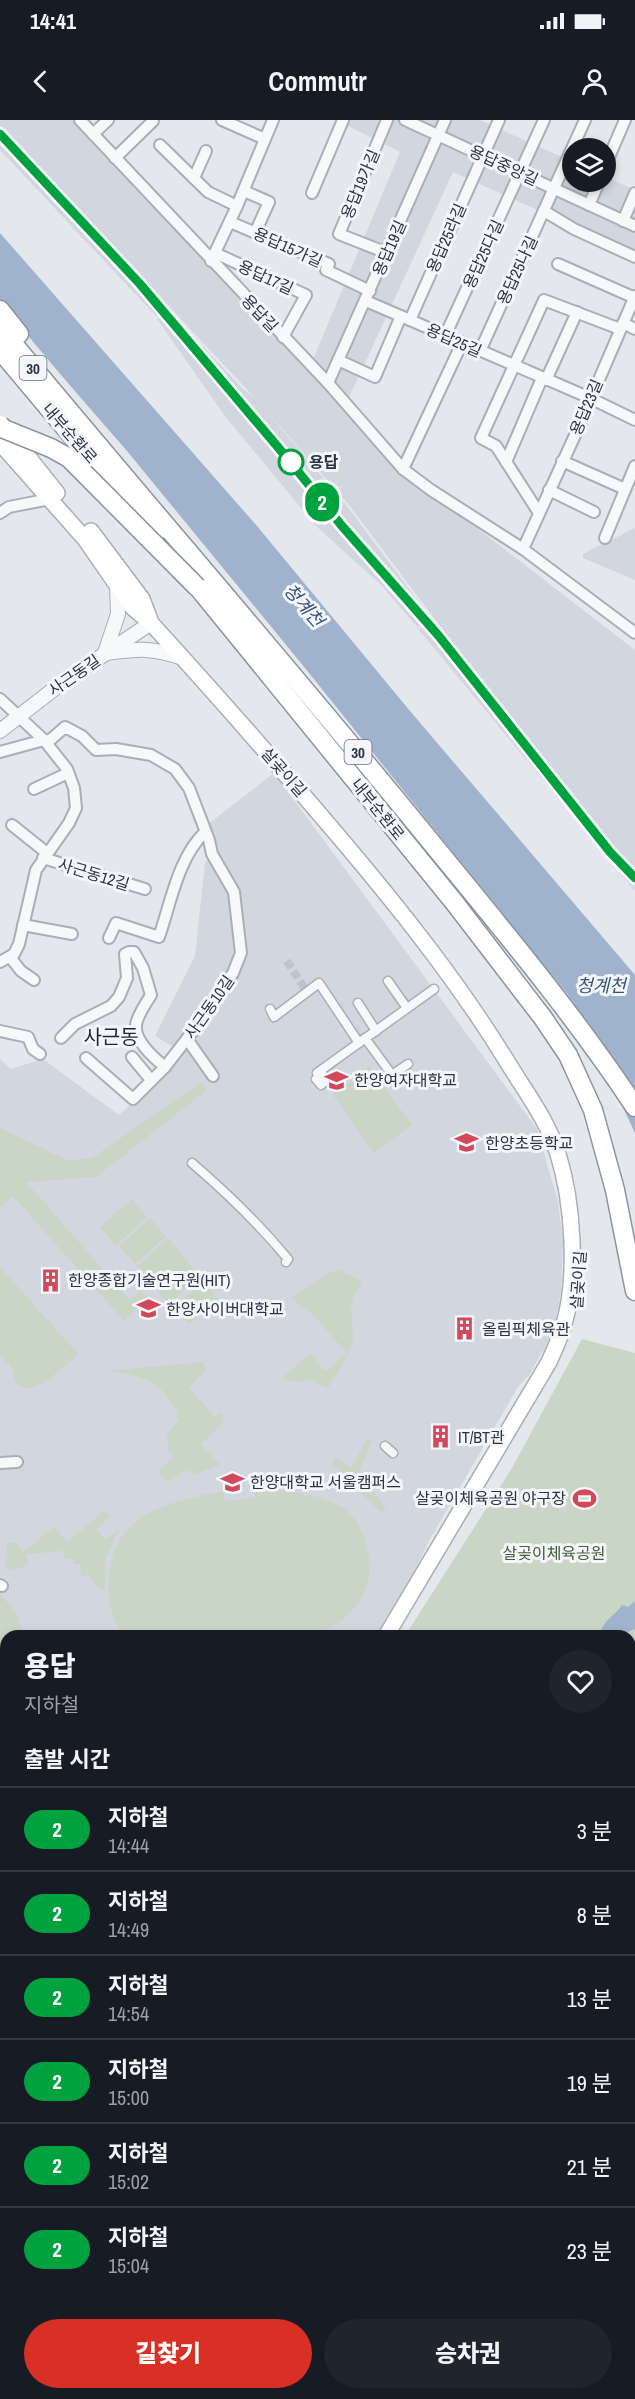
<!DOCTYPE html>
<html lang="ko">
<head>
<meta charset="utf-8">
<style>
	:root { --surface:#171b24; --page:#20242c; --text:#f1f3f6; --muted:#9ea1a6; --line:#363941; --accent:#d93025 }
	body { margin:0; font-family:"Archivo Narrow","Noto Sans KR",sans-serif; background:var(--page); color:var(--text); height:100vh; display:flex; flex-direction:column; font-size:22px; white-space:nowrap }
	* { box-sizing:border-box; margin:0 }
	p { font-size:20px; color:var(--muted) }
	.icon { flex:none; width:33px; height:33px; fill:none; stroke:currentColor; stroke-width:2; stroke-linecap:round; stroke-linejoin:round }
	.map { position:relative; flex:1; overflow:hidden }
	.drawer { position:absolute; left:0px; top:1510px; width:636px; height:770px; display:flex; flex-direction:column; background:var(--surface); border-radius:18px 18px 0 0; box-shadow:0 3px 9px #0003 }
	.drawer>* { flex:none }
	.badge { padding:0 12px; border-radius:20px; font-size:21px; line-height:39px }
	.fabs { position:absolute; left:562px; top:18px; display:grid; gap:12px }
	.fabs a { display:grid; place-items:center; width:54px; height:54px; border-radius:50%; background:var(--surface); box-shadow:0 3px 9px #0003; font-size:30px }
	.map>.badge { position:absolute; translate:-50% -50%; box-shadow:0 0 0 3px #fff }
	h2 { padding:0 24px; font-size:22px; line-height:54px }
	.round { display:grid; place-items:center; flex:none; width:63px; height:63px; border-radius:32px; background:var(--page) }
	.head { display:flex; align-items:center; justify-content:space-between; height:102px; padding:0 24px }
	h1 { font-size:28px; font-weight:800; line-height:45px }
	.primary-button { display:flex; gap:12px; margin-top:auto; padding:12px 24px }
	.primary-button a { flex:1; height:69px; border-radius:36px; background:var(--accent); color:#fff; font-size:24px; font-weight:800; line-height:69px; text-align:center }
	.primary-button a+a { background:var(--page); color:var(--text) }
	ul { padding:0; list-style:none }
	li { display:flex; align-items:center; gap:18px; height:84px; padding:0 24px; border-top:2px solid var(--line) }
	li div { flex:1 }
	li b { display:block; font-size:22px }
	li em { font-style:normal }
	li .badge { min-width:66px; font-weight:700; text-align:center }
	.status { display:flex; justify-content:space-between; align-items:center; height:42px; padding:0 30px; background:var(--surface); direction:ltr }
	.status svg { height:16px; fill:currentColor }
	header { display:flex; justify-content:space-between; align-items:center; height:78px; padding:0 24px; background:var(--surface); font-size:27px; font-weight:800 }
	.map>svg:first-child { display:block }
</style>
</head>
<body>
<div class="status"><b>14:41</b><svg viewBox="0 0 49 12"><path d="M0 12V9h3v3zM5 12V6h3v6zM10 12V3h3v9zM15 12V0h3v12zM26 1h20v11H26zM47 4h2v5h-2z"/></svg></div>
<header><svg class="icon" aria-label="back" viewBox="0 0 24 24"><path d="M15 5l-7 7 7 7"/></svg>Commutr<svg class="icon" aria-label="person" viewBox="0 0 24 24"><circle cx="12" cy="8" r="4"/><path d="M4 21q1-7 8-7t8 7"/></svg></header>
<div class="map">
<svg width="635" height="2279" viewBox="0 0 635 2279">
	<rect width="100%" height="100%" fill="#e4e7ec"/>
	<g fill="#d2d6de">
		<path d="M0,0H80L355,292L451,388L635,530V750L562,667L635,751V771L419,510L429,495L540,639L349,385L257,280L347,386L427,493L418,508L381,465L315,405L225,296L157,199L170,191L243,269L254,277L0,6Z"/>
		<path d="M336,0H480L573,42V62H606V57L635,70V134L453,52L347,282L312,242L400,32Z"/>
		<path d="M0,10L38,51L168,189L156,196L0,30Z"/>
		<path d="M635,408V460L583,438V434Z"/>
		<path d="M274,653L537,1009L558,1082L563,1121L561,1171L555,1205L544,1229L529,1255L518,1267L430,1419L392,1500L380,1516H6V1783L0,1784V939L11,949L43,939L119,995L167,950L186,923L172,926L155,916L195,836L205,743L212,734L207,705Z"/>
	</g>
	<g fill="#c9d6c5">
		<path d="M369,946L412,1005L374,1033L332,974Z"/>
		<path d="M201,962L207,970L96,1057L26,1062L129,1179L141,1171L149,1178L124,1201L13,1076L0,1088V1008L69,1041L92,1038Z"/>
		<path d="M132,1079L147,1098L116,1125L100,1107Z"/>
		<path d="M150,1098L166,1117L135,1144L119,1126Z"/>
		<path d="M168,1118L200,1156L169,1184L153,1166L172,1147L152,1164L137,1146Z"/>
		<path d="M0,1147L78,1234C66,1244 33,1280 17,1264C13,1260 15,1256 13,1251C11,1246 4,1240 0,1236Z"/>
		<path d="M339,1150L362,1162L353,1178L351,1187L353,1220L344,1243L328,1268L308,1260L294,1262L282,1258L310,1233L325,1251L347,1233L312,1194L291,1178L331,1152Z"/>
		<path d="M203,1162L218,1179L189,1204L174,1187Z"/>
		<path d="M582,1219L635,1233V1600L630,1612V1516H405L512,1348Z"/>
		<path d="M203,1242L206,1249L189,1267L215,1297L220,1293L224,1295L222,1304L201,1324L220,1345L193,1355L186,1350L168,1362L158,1351L174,1337L168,1329L167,1313L179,1301L176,1297L178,1293C172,1287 169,1280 164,1273C151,1256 126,1253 106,1251Z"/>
		<path d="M368,1318L372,1321L358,1354L386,1388L381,1392L333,1345V1337L351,1347Z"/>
		<path d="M254,1369C284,1371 317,1372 343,1388C353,1394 360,1407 364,1417C383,1466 352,1509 302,1516H124C111,1500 108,1480 109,1460C111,1393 169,1382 224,1371L225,1381L255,1378Z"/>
		<path d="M104,1391L110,1397L96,1409L106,1420L119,1409L105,1440V1470L100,1469L88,1455L81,1456L80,1444H74L73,1439H65L64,1431L27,1434L28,1446L6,1450L7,1423H16L24,1432L54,1406L67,1422Z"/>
		<path d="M0,1474L17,1494L24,1516H49H6V1553L0,1552Z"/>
	</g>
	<g fill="#9fb4cc">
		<path d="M0,113L257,406L410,591L635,855V1013L573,882L305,548L127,331L0,185Z"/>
		<path d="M635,1481V1509L623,1514L601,1512C604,1499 615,1496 622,1485L628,1487Z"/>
		<path d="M635,1674V1823L630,1824V1676Z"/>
		<path d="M6,1886V2036L0,2040V1890Z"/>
	</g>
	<g fill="#e4e7ec">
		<path d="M0,182L80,278L244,478L124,333L0,189Z"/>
		<path d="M324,576L569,876L566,879Z"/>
	</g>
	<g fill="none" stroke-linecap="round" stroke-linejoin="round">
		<path stroke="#bfc3cb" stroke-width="8" stroke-dasharray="8 4" stroke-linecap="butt" d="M287,841L307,872"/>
		<path stroke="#bfc3cb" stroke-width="15" stroke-dasharray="15 8" stroke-linecap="butt" d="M0,2136L6,2133"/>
		<defs>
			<g id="pedestrian">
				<path d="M388,861L407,888"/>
				<path d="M358,883L376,911"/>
				<path d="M270,889L274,897L319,863L359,923"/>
				<path d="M365,918L392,955L408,944"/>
				<path d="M317,953L434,869"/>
				<path d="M316,959L321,965L327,960L320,951"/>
				<path d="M192,1043C227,1073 259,1104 288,1139L286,1142"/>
				<path d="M385,1326L393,1333"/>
			</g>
			<g id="minor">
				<path d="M80,0L328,263L403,349L431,370L523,429L635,513"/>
				<path d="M222,0L265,19"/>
				<path d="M405,0L635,106"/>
				<path d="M93,14L108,0"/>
				<path d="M160,25L208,72L237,86"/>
				<path d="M115,38L153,1"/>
				<path d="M606,44L625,0"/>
				<path d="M194,58L206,31"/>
				<path d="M244,71L269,82L255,113"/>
				<path d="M312,73L343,0"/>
				<path d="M589,85L599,62"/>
				<path d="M544,91L574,109L635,137"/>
				<path d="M623,101L635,73"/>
				<path d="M230,102L329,144L326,150L370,171"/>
				<path d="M215,133L306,175L283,217"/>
				<path d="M387,133L339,114L387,0"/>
				<path d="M211,141L237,86L273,0"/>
				<path d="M558,144L635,178"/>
				<path d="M366,181L590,278L635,300"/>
				<path d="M410,200L499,0"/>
				<path d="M623,203L635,209"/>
				<path d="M445,216L544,0"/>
				<path d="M480,231L585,0"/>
				<path d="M338,240L375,257L401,196"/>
				<path d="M546,260L577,192"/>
				<path d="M328,263L445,0"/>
				<path d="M562,341L625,369"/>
				<path d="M506,342L542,258"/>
				<path d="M403,349L462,223"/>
				<path d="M549,370L594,392"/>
				<path d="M0,393L9,387L50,379"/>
				<path d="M539,393L496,326L481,318L544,180L620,209"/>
				<path d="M605,418L635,346"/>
				<path d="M523,429L576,313L635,176"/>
				<path d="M0,579L44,620L67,649L74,668L76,688L69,703L36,750L19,824L14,834L0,842"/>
				<path d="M0,632L44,620L49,621L65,607L82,616L96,630L116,629L151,635L175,649L189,668L209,720L212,734L234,772L241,833L233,853L193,911L165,947L133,979L86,938"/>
				<path d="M34,669L68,653"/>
				<path d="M12,705L47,733"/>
				<path d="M43,738L145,769"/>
				<path d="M23,805L72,814"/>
				<path d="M109,818L116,803L159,817C171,782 178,738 205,712"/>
				<path d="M10,837L21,851L34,860"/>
				<path d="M0,911L28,917L33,929L40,934"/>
				<path d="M61,918L75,904L111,886L119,877L127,858L125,834L129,832H134L143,848L151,875C146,883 137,896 136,905C134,921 154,938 165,947"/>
				<path d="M187,919L213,956"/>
				<path d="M132,937L151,960"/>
				<path d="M0,1343L17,1342"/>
				<path d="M0,1465L2,1466"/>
				<path d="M630,2146L635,2143"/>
				<path d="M630,2174L635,2182"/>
				<path d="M630,2254L635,2262"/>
				<path d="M369,2274L371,2279"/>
				<path d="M552,2274L555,2279"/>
				<path d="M595,2274L598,2279"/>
				<path d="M173,2279V2274"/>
				<path d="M214,2279V2274"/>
				<path d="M252,2279L256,2274"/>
			</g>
			<g id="tertiary">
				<path d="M117,466L118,494L105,533C139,529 150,527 183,538"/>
				<path d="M0,611L63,562L151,503"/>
				<path d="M630,1905L635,1904"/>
			</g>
			<g id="secondary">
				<path d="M6,309L57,373"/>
				<path d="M0,323L85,419L132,487L151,503C215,573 278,645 340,718C400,789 459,863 508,943C525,971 548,1001 558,1034C573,1082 578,1156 564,1204C561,1217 554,1230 549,1242L386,1516"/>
				<path d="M91,411L142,479L150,500"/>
				<path d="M0,1793L6,1791"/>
				<path d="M0,1813L6,1808"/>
				<path d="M630,1974L635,1973"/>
				<path d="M630,1986L635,1985"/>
				<path d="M0,2172L6,2171"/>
				<path d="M0,2187L6,2186"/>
			</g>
			<g id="primary">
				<path d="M0,2148L6,2164"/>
				<path d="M49,2274L52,2279"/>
				<path d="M69,2274L71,2279"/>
			</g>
			<g id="trunk">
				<path d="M0,190L19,214"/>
				<path d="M0,208C140,377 284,542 422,711C496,802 571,890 635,987"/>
				<path d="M0,230L155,415"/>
				<path d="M188,455L454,782L543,898L568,935L593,990L615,1070L635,1171"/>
				<path d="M630,1685L635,1675"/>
				<path d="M630,1852L635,1851"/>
				<path d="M630,1879L635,1877"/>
				<path d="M0,2082L6,2079"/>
			</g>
		</defs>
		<use href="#pedestrian" stroke="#a9aeb7" stroke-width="11"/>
		<use href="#minor" stroke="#a9aeb7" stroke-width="14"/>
		<use href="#tertiary" stroke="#a9aeb7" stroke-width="16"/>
		<use href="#secondary" stroke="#a9aeb7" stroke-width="18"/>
		<use href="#primary" stroke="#a3abb8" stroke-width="20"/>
		<use href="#trunk" stroke="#8b94a3" stroke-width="21"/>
		<use href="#pedestrian" stroke="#f7f8fa" stroke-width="8"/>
		<use href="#minor" stroke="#f7f8fa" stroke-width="10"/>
		<use href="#tertiary" stroke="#f7f8fa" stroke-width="14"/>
		<use href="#secondary" stroke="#fff" stroke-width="15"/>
		<use href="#primary" stroke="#fff" stroke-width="16"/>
		<use href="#trunk" stroke="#fff" stroke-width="18"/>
		<defs>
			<g id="rail">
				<path d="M0,14L140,164L288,339L342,406L438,515L610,731L635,758"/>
				<path d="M0,2044L6,2056"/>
				<path d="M91,2274L93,2279"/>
			</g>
		</defs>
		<use href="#rail" stroke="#7d8696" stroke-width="5"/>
		<use href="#rail" stroke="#f4f6f9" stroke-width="3" stroke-dasharray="9" stroke-linecap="butt"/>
		<defs>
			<path id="primary-bridge" d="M0,2108L6,2120"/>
			<path id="trunk-bridge" d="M0,305L4,309L51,328L69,338L197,467"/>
		</defs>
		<use href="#primary-bridge" stroke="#a3abb8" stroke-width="20" stroke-linecap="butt"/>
		<use href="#trunk-bridge" stroke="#8b94a3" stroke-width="21" stroke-linecap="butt"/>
		<use href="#primary-bridge" stroke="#fff" stroke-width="16"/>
		<use href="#trunk-bridge" stroke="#fff" stroke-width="18"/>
	</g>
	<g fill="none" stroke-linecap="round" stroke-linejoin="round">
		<defs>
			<path id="line" d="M0,14L140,164L288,339L342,406L438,515L610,732L635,758"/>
		</defs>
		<use href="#line" stroke="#fff" stroke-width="14"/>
		<use href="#line" stroke="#00a23f" stroke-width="9"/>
	</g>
	<defs>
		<symbol id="university-bare" viewBox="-9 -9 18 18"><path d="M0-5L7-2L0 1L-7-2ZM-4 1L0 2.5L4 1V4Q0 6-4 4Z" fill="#d1495b" stroke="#f4f6f9" stroke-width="2.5" paint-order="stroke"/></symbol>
		<symbol id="school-bare" viewBox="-9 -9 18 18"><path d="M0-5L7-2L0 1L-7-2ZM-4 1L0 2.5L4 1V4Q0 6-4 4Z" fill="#d1495b" stroke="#f4f6f9" stroke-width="2.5" paint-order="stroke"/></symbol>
		<symbol id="building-bare" viewBox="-9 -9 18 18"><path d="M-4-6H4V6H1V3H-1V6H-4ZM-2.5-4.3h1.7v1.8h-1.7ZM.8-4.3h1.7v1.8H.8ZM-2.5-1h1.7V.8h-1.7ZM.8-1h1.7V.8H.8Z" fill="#d1495b" stroke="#f4f6f9" stroke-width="2.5" paint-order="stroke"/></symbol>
		<symbol id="stadium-bare" viewBox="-9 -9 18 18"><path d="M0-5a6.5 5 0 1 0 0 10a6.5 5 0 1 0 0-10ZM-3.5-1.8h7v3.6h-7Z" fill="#d1495b" stroke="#f4f6f9" stroke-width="2.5" paint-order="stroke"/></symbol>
	</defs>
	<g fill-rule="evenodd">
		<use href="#university-bare" x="320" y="944" width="33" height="33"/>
		<use href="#school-bare" x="450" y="1006" width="33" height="33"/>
		<use href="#building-bare" x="34" y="1144" width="33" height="33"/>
		<use href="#university-bare" x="132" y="1172" width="33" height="33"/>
		<use href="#building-bare" x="448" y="1192" width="33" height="33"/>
		<use href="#building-bare" x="424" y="1300" width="33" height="33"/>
		<use href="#university-bare" x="216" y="1346" width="33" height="33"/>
		<use href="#stadium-bare" x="568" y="1362" width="33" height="33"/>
	</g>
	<circle fill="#fff" stroke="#00a23f" stroke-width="3" cx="291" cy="342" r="12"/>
	<g text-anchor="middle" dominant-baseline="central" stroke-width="6" stroke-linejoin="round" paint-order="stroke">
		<g fill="#f4f6f9" stroke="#676e7b" stroke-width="1.5">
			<rect x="19.5" y="236" width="27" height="24" rx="4.5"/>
			<rect x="344.5" y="620" width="27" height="24" rx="4.5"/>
		</g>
		<g font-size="15" font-weight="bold" fill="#2b3445">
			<text x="33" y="248">30</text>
			<text x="358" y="632">30</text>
		</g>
		<g font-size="16" fill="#2b3445" stroke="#f4f6f9">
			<text transform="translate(504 45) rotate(25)">용답중앙길</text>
			<text transform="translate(360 64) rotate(-67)">용답19가길</text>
			<text transform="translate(446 118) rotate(-66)">용답25라길</text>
			<text transform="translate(288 127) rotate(24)">용답15가길</text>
			<text transform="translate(389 128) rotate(-66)">용답19길</text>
			<text transform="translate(483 134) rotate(-65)">용답25다길</text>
			<text transform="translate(517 150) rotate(-65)">용답25나길</text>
			<text transform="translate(266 157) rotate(25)">용답17길</text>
			<text transform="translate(260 193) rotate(47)">용답길</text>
			<text transform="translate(454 220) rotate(24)">용답25길</text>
			<text transform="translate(586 287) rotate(-67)">용답23길</text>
			<text transform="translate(70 313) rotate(49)">내부순환로</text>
			<text transform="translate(74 555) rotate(-35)">사근동길</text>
			<text transform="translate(284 652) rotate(49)">살곶이길</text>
			<text transform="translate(378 689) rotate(51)">내부순환로</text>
			<text transform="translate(94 754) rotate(17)">사근동12길</text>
			<text transform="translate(209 887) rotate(-55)">사근동10길</text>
			<text transform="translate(578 1160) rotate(-86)">살곶이길</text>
		</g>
		<g font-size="16" font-weight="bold" fill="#2b3445" stroke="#f4f6f9" text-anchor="start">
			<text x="309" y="342">용답</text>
		</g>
		<g font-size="16" fill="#2b3445" stroke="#f4f6f9" text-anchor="start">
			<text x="354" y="960">한양여자대학교</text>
			<text x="485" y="1023">한양초등학교</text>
			<text x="68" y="1160">한양종합기술연구원(HIT)</text>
			<text x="166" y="1189">한양사이버대학교</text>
			<text x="482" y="1209">올림픽체육관</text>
			<text x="458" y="1317">IT/BT관</text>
			<text x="250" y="1362">한양대학교 서울캠퍼스</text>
			<text x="566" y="1378" text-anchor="end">살곶이체육공원 야구장</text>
		</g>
		<g font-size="16" fill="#3f6138" stroke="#f4f6f9">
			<text x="554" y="1433">살곶이체육공원</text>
		</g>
		<g font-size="18" font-style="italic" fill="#34527a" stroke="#f4f6f9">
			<text transform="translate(304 485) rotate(49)">청계천</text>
			<text x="601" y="865">청계천</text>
		</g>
		<g font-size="20" fill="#1d2536" stroke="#f4f6f9">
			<text x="111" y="916">사근동</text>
		</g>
	</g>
</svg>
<div class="fabs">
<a><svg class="icon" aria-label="layers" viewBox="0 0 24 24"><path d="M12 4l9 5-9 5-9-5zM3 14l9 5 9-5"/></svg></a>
</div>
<b class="badge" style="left:322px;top:382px;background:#00a23f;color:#fff">2</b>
<section class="drawer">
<div class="head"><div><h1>용답</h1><p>지하철</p></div><a class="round"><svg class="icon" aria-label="heart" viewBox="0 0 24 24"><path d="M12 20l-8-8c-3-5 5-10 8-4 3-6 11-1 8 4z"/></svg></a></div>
<h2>출발 시간</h2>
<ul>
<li><span class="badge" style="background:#00a23f;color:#fff">2</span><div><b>지하철</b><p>14:44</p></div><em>3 분</em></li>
<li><span class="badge" style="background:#00a23f;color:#fff">2</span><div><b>지하철</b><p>14:49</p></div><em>8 분</em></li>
<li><span class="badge" style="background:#00a23f;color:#fff">2</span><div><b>지하철</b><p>14:54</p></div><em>13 분</em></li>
<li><span class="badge" style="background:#00a23f;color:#fff">2</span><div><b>지하철</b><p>15:00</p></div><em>19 분</em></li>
<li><span class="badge" style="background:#00a23f;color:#fff">2</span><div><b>지하철</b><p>15:02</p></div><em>21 분</em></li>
<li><span class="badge" style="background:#00a23f;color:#fff">2</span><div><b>지하철</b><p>15:04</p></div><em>23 분</em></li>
</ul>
<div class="primary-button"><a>길찾기</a><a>승차권</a></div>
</section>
</div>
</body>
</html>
